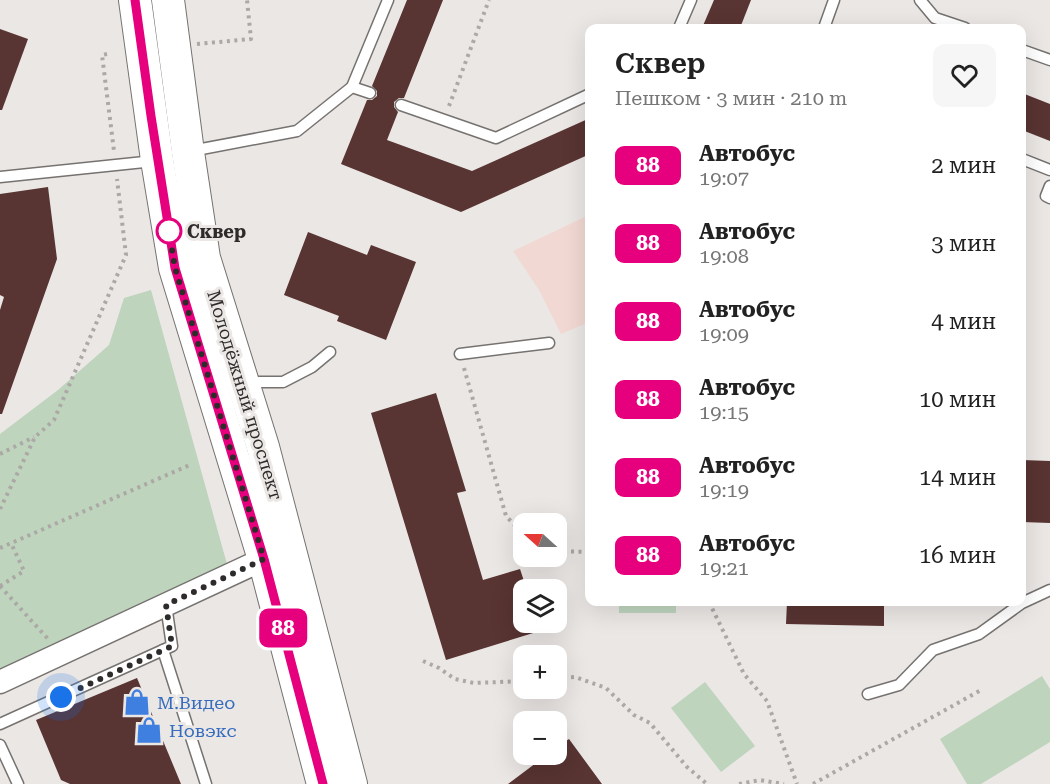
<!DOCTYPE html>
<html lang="ru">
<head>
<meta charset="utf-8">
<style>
	:root { --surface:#fff; --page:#f6f6f6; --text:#222; --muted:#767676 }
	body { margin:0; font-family:"Roboto Serif",serif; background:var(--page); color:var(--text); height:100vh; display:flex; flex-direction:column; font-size:22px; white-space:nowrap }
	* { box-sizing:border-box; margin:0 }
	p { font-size:20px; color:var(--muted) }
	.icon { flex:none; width:33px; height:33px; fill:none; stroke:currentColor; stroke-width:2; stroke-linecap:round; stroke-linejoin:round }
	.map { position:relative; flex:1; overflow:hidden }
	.side { position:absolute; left:585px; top:24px; width:441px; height:582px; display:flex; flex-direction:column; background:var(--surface); border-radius:12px; box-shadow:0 6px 24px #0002 }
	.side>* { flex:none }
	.badge { padding:0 12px; border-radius:9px; font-size:21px; line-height:39px }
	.needle { width:39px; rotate:291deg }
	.buttons { position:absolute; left:513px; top:513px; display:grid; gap:12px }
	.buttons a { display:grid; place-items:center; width:54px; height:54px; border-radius:12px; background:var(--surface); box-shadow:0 6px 24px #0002; font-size:30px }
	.you { position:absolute; width:30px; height:30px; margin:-15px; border:4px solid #fff; border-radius:50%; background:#1a73e8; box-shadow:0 0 0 9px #1a73e833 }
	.map>.badge { position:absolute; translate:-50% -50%; box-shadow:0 0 0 3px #fff }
	.round { display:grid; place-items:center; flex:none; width:63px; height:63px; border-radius:12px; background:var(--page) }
	.head { display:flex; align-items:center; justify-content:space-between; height:102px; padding:0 30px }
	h1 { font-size:28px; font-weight:600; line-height:45px }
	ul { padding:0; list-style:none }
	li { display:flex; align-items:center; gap:18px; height:78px; padding:0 30px }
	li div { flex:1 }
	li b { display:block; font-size:22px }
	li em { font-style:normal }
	li .badge { min-width:66px; font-weight:700; text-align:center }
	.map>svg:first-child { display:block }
</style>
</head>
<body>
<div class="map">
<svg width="1050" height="784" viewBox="0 0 1050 784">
	<rect width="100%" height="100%" fill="#ebe7e5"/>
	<path fill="#f2d8d3" d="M589,215V322L561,334L539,290L513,251Z"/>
	<g fill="#bed4bd">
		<path d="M151,290L230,575L0,682V434L58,390L109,345L124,298Z"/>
		<rect x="619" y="602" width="57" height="11"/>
		<path d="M1042,676L1050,689V742L981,784H967L940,739Z"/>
		<path d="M705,682L755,746L721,772L671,708Z"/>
	</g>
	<g fill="#583432">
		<path d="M407,0H443L404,98H399L394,102V107L398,112L387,140L472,171L590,118V154L461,212L341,164L367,100H372L377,96V91L372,86Z"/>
		<path d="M714,0H751L740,28H702Z"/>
		<path d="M0,29L28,39L2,110H0Z"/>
		<path d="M1022,93L1050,104V141L1022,130Z"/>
		<path d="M48,187L57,259L2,414H0V310L4,297L0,295V194Z"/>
		<path d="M308,232L367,255L371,245L416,262L386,340L337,321L339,316L284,295Z"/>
		<path d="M436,393L466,491L457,493L483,580L520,569L524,581V622H555L556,626L446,660L371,413Z"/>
		<path d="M1022,460L1050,461V523L1022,522Z"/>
		<path d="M787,602H884V626L786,624Z"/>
		<path d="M137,678L181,784H70L61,780L36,720Z"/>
		<path d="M569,739L602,784H508L548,754H556V748Z"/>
	</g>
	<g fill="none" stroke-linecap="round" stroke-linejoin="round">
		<defs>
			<g id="lane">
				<path d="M920,0L935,18L965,28"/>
				<path d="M679,28L691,0"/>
				<path d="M824,28L834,0"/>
				<path d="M1022,50L1050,60"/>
				<path d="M352,87L388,0"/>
				<path d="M401,105L496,138L590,94"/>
				<path d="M191,151L297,131L352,87L370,93"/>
				<path d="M1022,159L1050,170"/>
				<path d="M0,177L154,161"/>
				<path d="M1050,186L1046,196L1050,198"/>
				<path d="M460,354L549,343"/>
				<path d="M246,382H283L312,367L330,352"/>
				<path d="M163,650L206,784"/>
				<path d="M868,694L899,685L933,650L979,634L1022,603L1050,590"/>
				<path d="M0,724L172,646L166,605"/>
				<path d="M0,745L18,784"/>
			</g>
			<path id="street" d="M0,682L264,559"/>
			<g id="secondary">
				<path d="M135,0L157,160L175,268L264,559L323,784"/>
				<path d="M168,0L188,152L204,258L263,447L351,784"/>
			</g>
		</defs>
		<use href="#lane" stroke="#757270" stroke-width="13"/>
		<use href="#street" stroke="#757270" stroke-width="25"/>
		<use href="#secondary" stroke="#757270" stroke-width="34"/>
		<g stroke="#aba8a6" stroke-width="4" stroke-dasharray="3 4.5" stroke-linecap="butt">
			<path d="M197,44L251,39L247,0"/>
			<path d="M107,54L102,55L114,151"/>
			<path d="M449,106L489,0"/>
			<path d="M464,368L506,516L524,535"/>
			<path d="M0,454L34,437"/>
			<path d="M0,509L35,437L54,420L126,255L117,179"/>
			<path d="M0,548L192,464"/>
			<path d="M556,551L590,552"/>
			<path d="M0,586L48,639"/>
			<path d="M0,586L24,571L11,543"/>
			<path d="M709,602L744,674L767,701L797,784"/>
			<path d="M423,661L439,668L455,679L474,683L524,681"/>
			<path d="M556,678L575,677L606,688L634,715L650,723L687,767L707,784"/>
			<path d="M739,784L760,780L784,784"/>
			<path d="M813,784L981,690"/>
		</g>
		<use href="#lane" stroke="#fff" stroke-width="10"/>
		<use href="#street" stroke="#fff" stroke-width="22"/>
		<use href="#secondary" stroke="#fff" stroke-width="32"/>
	</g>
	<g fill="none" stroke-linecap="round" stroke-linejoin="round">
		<defs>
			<path id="line" d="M135,0L151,116L175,268L264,559L323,784"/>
		</defs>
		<use href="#line" stroke="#fff" stroke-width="14"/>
		<use href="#line" stroke="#e6007e" stroke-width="9"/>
		<path stroke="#2e2c2b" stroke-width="6" stroke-dasharray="0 10.8" d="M61,697L172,646L166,605L264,559L175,268L168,225L169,231"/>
	</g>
	<defs>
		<symbol id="shop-bare" viewBox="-9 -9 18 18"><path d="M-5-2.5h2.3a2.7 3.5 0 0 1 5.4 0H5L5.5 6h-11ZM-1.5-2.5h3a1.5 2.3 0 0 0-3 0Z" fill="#3f7fe0" stroke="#ebe7e5" stroke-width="2.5" paint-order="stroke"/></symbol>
	</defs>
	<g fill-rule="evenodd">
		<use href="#shop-bare" x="118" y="683" width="38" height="38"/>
		<use href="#shop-bare" x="130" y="711" width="38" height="38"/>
	</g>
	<circle fill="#fff" stroke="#e6007e" stroke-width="3" cx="169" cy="231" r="12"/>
	<g text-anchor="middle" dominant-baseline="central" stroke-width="6" stroke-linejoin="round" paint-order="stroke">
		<g font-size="18" font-weight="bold" fill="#2e2c2b" stroke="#ebe7e5" text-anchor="start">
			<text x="187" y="231">Сквер</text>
		</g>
		<g font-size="18" fill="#2e2c2b" stroke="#ebe7e5">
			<text transform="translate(245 395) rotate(73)">Молодёжный проспект</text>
		</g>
		<g font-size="18" fill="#366cbe" stroke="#ebe7e5" text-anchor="start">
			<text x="157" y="702">М.Видео</text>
			<text x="169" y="730">Новэкс</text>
		</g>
	</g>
</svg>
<div class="buttons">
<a><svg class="needle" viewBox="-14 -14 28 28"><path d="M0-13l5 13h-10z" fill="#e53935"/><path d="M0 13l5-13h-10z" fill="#767676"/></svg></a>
<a><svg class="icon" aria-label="layers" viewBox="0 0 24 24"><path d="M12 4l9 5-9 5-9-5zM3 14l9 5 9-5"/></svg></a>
<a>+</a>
<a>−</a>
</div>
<div class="you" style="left:61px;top:697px"></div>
<b class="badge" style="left:283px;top:628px;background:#e6007e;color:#fff">88</b>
<section class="side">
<div class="head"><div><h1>Сквер</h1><p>Пешком · 3 мин · 210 m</p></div><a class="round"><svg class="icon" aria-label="heart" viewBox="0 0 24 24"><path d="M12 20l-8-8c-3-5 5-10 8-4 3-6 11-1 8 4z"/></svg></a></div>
<ul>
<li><span class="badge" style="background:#e6007e;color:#fff">88</span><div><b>Автобус</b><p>19:07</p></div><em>2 мин</em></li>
<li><span class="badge" style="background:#e6007e;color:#fff">88</span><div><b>Автобус</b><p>19:08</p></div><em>3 мин</em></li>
<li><span class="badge" style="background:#e6007e;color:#fff">88</span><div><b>Автобус</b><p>19:09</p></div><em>4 мин</em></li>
<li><span class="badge" style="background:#e6007e;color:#fff">88</span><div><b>Автобус</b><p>19:15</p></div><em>10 мин</em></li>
<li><span class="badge" style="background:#e6007e;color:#fff">88</span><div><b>Автобус</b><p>19:19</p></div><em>14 мин</em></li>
<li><span class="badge" style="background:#e6007e;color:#fff">88</span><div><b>Автобус</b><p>19:21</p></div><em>16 мин</em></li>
</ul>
</section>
</div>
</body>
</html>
